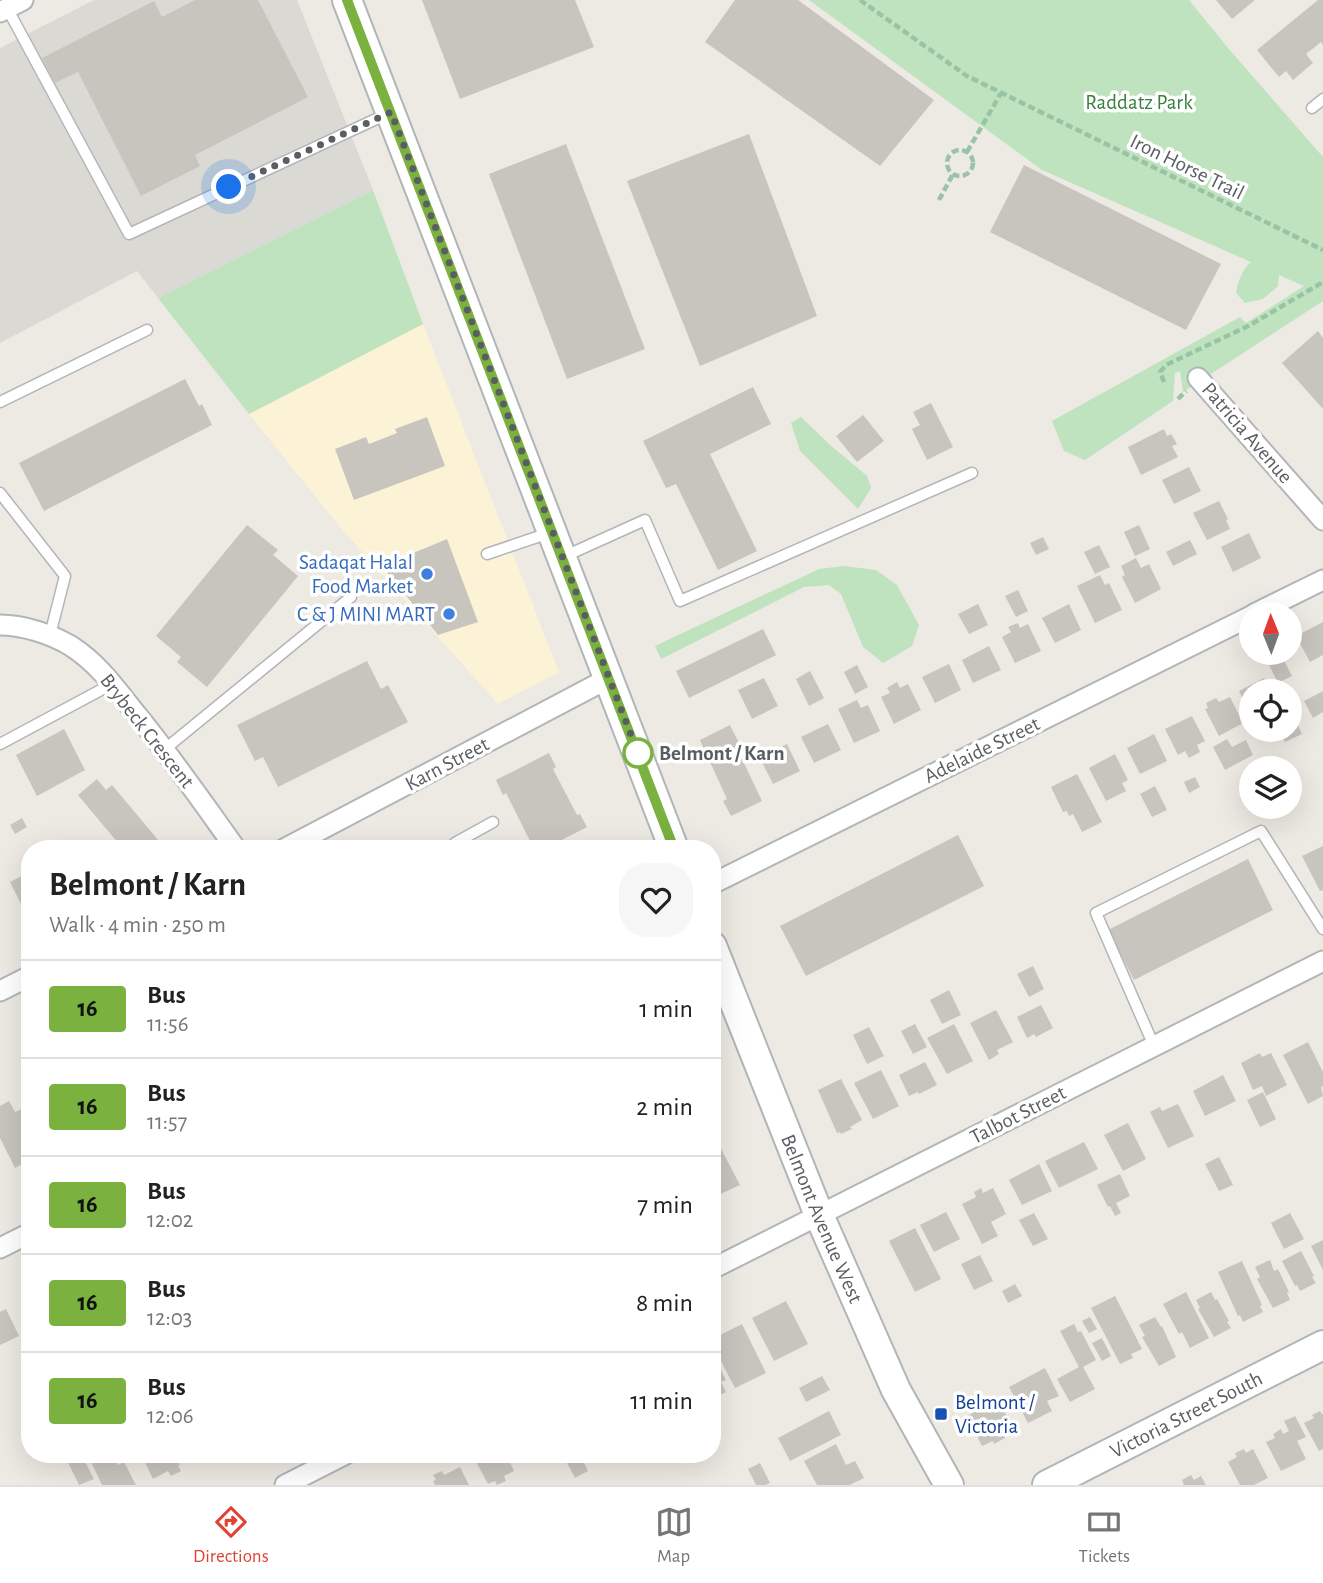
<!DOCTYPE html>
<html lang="en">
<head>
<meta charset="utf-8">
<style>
	:root { --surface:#fff; --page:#f6f6f6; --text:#222; --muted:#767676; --line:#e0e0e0; --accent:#e04234 }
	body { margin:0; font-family:"Alegreya Sans",sans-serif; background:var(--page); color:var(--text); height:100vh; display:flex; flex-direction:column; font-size:26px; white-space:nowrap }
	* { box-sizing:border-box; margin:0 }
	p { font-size:23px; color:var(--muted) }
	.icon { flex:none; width:38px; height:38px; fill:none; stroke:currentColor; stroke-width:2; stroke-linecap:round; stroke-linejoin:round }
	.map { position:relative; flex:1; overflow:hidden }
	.sheet { position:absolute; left:21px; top:840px; width:700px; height:623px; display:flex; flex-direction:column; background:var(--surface); border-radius:28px; box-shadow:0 7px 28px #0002 }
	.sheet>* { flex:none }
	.badge { padding:0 14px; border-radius:5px; font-size:24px; line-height:46px }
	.needle { width:46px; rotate:359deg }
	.tools { position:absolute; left:1239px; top:602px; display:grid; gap:14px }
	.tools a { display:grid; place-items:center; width:63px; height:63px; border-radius:50%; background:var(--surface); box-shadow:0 7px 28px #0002; font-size:35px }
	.you { position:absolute; width:35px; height:35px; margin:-18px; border:5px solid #fff; border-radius:50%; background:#1a73e8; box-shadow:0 0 0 10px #1a73e833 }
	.map>.badge { position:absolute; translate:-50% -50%; box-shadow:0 0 0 4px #fff }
	.round { display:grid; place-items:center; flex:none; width:74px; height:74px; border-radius:28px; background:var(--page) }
	.overview { display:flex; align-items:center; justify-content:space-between; height:119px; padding:0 28px }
	h1 { font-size:33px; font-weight:700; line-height:52px }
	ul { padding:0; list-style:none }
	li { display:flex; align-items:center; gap:21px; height:98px; padding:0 28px; border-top:2px solid var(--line) }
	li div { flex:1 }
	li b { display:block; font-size:26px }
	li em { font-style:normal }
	li .badge { min-width:77px; font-weight:700; text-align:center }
	.dock { display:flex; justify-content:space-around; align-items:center; height:98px; border-top:2px solid var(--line); background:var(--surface); font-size:19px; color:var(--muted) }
	.dock a { display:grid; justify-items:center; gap:4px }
	.dock .current { color:var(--accent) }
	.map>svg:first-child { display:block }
</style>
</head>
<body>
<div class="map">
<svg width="1323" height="1485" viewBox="0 0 1323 1485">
	<rect width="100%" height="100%" fill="#eceae2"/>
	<path fill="#fcf3d7" d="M423,324L559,672L498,704L340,527L249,414Z"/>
	<path fill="#dbd9d4" d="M94,0H297L373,190L158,298L137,271L0,343V48Z"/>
	<g fill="#bfe3bf">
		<path d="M809,0H1189L1228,48L1323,157V301L1183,392L1180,371L1175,373L1173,401L1085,460L1064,451L1052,421L1240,317L1246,323L1304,286L1279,275L1278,286L1263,299L1245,303L1236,293C1238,282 1242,269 1251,262L1042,170Z"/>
		<path d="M373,190L423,324L249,414L158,298Z"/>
		<path d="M801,417L829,444L867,476L871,488L858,509L800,451L791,423Z"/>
		<path d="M844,566L876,570L897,585L919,625L912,646L883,663L863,647L841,594L829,585L804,587L661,659L655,646L819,569Z"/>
	</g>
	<g fill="#c8c5bf">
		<path d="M195,0H258L308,97L195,155L200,166L141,196L78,72L55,83L42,58L154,1L162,17Z"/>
		<path d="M422,0H575L594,47L460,99Z"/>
		<path d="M735,0H798L934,100L880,166L705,42Z"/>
		<path d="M1216,0H1255L1232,19Z"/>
		<path d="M1318,0H1323V45L1321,42L1306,54L1313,63L1293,80L1286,71L1279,77L1257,50Z"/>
		<path d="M749,134L817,316L700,366L627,181Z"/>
		<path d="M566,144L645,349L567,379L489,174Z"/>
		<path d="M1024,165L1221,264L1186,330L990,232Z"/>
		<path d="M1318,331L1323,338V409L1282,363Z"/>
		<path d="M185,379L199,406L202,404L212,425L44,511L19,463Z"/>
		<path d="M753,387L771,424L710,454L757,551L718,570L676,484L666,488L643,441Z"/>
		<path d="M931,403L953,447L927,460L912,429L920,425L913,412Z"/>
		<path d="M863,415L884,441L857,462L836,436Z"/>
		<path d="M427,417L445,466L354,500L335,449L366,437L369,444L397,433L395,429Z"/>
		<path d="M1164,429L1167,436L1171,434L1177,444L1172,446L1178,457L1141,475L1128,447Z"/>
		<path d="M1189,467L1201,491L1174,504L1162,480Z"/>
		<path d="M1219,501L1228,519L1226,520L1230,529L1207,540L1193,513Z"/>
		<path d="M247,525L278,550L273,555L298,576L207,687L177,662L181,657L156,636Z"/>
		<path d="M1139,525L1150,549L1135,556L1124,532Z"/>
		<path d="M1249,533L1261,558L1233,572L1221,547Z"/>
		<path d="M1043,537L1049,549L1036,555L1030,543Z"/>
		<path d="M447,539L478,622L438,635L382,566Z"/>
		<path d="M1190,540L1197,554L1173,566L1166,552Z"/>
		<path d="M1099,545L1110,567L1095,574L1084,552Z"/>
		<path d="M1136,558L1141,568L1149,564L1161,589L1135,603L1122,577L1125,575L1121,566Z"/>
		<path d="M1100,575L1105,585L1109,583L1122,610L1095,623L1077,586Z"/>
		<path d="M1018,590L1028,611L1016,617L1005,596Z"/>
		<path d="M978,604L988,625L969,634L958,614Z"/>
		<path d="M1069,604L1081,630L1055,643L1042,618Z"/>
		<path d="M1323,622V655L1310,662L1296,636Z"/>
		<path d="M1018,623L1020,628L1028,624L1041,651L1015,663L1002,637L1011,632L1008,627Z"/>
		<path d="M763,629L776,655L689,698L676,671Z"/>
		<path d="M989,646L1001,670L973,683L962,660Z"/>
		<path d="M1280,653L1292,676L1278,683L1266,659Z"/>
		<path d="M367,661L381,689L388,685L408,722L278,787L263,757L255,761L237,725Z"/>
		<path d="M949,664L961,690L935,703L922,677Z"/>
		<path d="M857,665L868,687L855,694L844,672Z"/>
		<path d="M810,671L824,698L809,706L796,679Z"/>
		<path d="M764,678L778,706L752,719L738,690Z"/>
		<path d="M1264,678L1271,691H1251V715L1239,691Z"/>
		<path d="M897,682L900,688L908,684L921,710L894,724L881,697L890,693L887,688Z"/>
		<path d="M1323,691V712L1313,718L1304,701Z"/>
		<path d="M1230,697L1243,723L1219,736L1205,709L1208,708L1206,703L1216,698L1219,702Z"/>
		<path d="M857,700L861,708L868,705L880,731L854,743L838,709Z"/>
		<path d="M1290,709L1302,734L1285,742L1279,730H1290Z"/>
		<path d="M1192,716L1205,741L1197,745L1200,752L1189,758L1185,751L1178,755L1165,729Z"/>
		<path d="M828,724L841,750L814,763L801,737Z"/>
		<path d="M730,725L747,759L743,761L762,801L731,816L723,801L727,799L700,740Z"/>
		<path d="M64,729L85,770L37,796L16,755Z"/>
		<path d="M1154,734L1167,761L1140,774L1127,748Z"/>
		<path d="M1227,739L1232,747L1246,740L1253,755L1225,770L1213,747Z"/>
		<path d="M787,744L800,771L773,784L760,758Z"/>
		<path d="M549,753L556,767L553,769L577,815L580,814L587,827L556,843L559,849H521L531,843L506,793L503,795L496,780Z"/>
		<path d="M1115,754L1128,780L1122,783L1126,791L1106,801L1089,768Z"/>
		<path d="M1077,774L1102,822L1082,832L1073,814L1069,816L1067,811L1063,812L1051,787Z"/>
		<path d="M1195,777L1200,787L1189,793L1184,782Z"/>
		<path d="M97,779L106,790L112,785L159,841L150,849H123L78,795Z"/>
		<path d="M1155,786L1167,810L1152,817L1140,794Z"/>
		<path d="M22,818L27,827L15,834L10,825Z"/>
		<path d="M958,835L984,886L806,976L780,926Z"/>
		<path d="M1323,846V890L1320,891L1302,856Z"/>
		<path d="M1248,859L1273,910L1134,980L1108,930Z"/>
		<path d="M30,872V909L25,912L10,882Z"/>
		<path d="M1033,966L1044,989L1029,997L1017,974Z"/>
		<path d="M949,990L961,1015L942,1024L930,1000Z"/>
		<path d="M1041,1005L1053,1028L1036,1037L1034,1034L1027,1038L1017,1017Z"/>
		<path d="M996,1010L1013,1042L997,1050L999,1054L989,1060L970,1023Z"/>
		<path d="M915,1024L927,1047L913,1054L901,1031Z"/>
		<path d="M954,1024L973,1061L947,1074L927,1038Z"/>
		<path d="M869,1027L884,1056L867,1064L853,1035Z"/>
		<path d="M1308,1042L1323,1072V1086L1321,1087L1323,1096L1308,1104L1283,1055Z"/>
		<path d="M1260,1053L1262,1057L1271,1053L1287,1085L1266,1096L1262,1086L1253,1090L1241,1063Z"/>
		<path d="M925,1062L937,1085L919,1094L918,1092L909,1096L899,1075Z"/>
		<path d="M881,1070L899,1106L873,1119L854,1083Z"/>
		<path d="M1223,1075L1236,1101L1205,1116L1193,1091Z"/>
		<path d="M841,1079L862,1120L850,1127L852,1129L841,1134L840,1132L837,1133L818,1090Z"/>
		<path d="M1263,1092L1276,1119L1260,1127L1247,1100Z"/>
		<path d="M9,1101L15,1112L24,1108L30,1120V1160L15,1168L0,1138V1106Z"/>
		<path d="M1178,1104L1194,1136L1168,1148L1150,1112L1160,1107L1162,1111Z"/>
		<path d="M1128,1123L1146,1159L1123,1171L1104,1135Z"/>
		<path d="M1084,1142L1098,1169L1059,1188L1045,1161Z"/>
		<path d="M718,1143L740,1185L712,1198V1146Z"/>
		<path d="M1219,1157L1233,1185L1219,1191L1205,1164Z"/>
		<path d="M1039,1164L1052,1191L1022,1205L1009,1180Z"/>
		<path d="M1120,1174L1130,1196L1116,1203L1121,1213L1115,1216L1110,1206L1108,1207L1097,1185Z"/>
		<path d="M981,1188L983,1193L993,1188L1006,1214L991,1222L998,1236L982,1244L962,1204L976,1197L974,1192Z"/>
		<path d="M946,1212L960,1239L934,1252L920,1225Z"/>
		<path d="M1034,1213L1048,1239L1033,1246L1019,1220Z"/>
		<path d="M1290,1213L1304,1239L1284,1249L1271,1223Z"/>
		<path d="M915,1228L941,1279L915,1292L889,1241Z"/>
		<path d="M1323,1240V1270L1311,1246Z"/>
		<path d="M1301,1251L1314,1276L1312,1277L1316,1283L1300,1291L1297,1285L1295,1286L1282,1261Z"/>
		<path d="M980,1255L993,1281L974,1290L961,1264Z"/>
		<path d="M1270,1260L1274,1271L1278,1269L1289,1292L1287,1293L1290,1300L1273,1308L1257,1279L1260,1277L1255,1267Z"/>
		<path d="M1242,1261L1262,1305L1260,1306L1263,1312L1243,1322L1240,1315L1238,1316L1218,1272Z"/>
		<path d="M1015,1284L1022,1296L1008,1303L1002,1291Z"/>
		<path d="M1186,1292L1209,1338L1190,1348L1182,1332L1179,1334L1163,1304Z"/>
		<path d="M1211,1292L1215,1300L1217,1299L1229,1321L1227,1322L1231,1328L1214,1337L1198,1309L1200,1308L1196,1300Z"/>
		<path d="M1115,1296L1142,1349L1131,1354L1133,1358L1120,1364L1091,1308Z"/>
		<path d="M786,1301L808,1344L774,1361L752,1318Z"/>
		<path d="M6,1309L19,1336L0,1345V1312Z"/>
		<path d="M1090,1317L1097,1329L1089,1333L1082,1321Z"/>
		<path d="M1155,1317L1161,1327L1162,1326L1176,1357L1159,1366L1142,1337L1145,1336L1139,1325Z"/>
		<path d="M742,1324L766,1373L735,1388L712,1344V1339Z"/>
		<path d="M1074,1324L1078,1332L1081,1331L1096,1360L1083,1367L1095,1389L1070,1402L1057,1379L1079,1367L1060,1331Z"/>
		<path d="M1102,1338L1111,1356L1102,1361L1092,1343Z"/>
		<path d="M712,1366L715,1371L720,1368L726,1380L721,1382L726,1392L712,1399Z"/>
		<path d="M1045,1368L1059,1396L1047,1401L1052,1411L1028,1423L1009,1387Z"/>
		<path d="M822,1376L830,1390L806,1402L799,1388Z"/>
		<path d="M998,1399L1014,1430L1004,1435L1005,1438L994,1444L993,1441L982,1446L967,1416Z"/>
		<path d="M829,1411L841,1435L790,1461L778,1438Z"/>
		<path d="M1320,1411L1322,1414H1323V1449L1319,1451L1304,1423L1314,1418L1312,1415Z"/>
		<path d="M1295,1416L1306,1437L1297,1441L1306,1459L1281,1471L1266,1442L1275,1438L1273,1434L1281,1429L1283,1434L1289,1431L1284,1421Z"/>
		<path d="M836,1444L846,1465L855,1461L864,1478L850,1485H817L804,1461Z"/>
		<path d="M1244,1449L1246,1453L1253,1449L1268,1478L1254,1485H1240L1228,1462L1237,1457L1235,1453Z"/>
		<path d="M64,1454H81L94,1479L79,1485Z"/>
		<path d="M107,1454H113L118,1465L124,1462L136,1485H102L91,1462Z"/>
		<path d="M141,1454H174L180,1465L178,1466L181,1471L171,1476L168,1471L153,1479Z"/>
		<path d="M476,1454H506L514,1471L504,1476L506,1481L497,1485L495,1481L488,1484L474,1458L477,1457Z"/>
		<path d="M569,1454H580L588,1471L575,1478L564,1457Z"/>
		<path d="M760,1463L770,1483L765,1485H756L748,1469Z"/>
		<path d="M460,1467L469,1485H435L433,1481L436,1480L433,1475L442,1471L444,1475Z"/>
		<path d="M1191,1475L1194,1480L1201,1476L1206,1485H1184L1182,1480Z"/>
	</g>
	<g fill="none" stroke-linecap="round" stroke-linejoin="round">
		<defs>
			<g id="lane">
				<path d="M7,8L129,234L387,114"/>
				<path d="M1312,108L1323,99"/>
				<path d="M0,402L147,330"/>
				<path d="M0,493L65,576L50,635"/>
				<path d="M487,554L549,533"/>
				<path d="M563,557L645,520L680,601L972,473"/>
				<path d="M0,744L112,684"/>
				<path d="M165,749L351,597"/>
				<path d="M457,849L455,843L493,822"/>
				<path d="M1154,1046L1096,913L1261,831L1323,929"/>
			</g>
			<g id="street">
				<path d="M0,12L23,0"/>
				<path d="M1198,378L1323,520"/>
				<path d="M1254,614L1323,580"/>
				<path d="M0,625C23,625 51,634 71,646C99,664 117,690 137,715C172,758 204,804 236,849"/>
				<path d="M284,849L609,678"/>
				<path d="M712,884L1251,616"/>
				<path d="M0,991L30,976"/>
				<path d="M0,1248L30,1233"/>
				<path d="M712,1269L1323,961"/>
				<path d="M285,1485L346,1454"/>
			</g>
			<g id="secondary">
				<path d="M347,0L674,849"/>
				<path id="s1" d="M712,946L819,1215L896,1390L949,1485"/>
				<path id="s2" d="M1047,1485L1323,1345"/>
			</g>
		</defs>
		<use href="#lane" stroke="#b2b5b9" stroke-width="13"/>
		<use href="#street" stroke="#b2b5b9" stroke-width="23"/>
		<use href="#secondary" stroke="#b1b5b9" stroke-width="32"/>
		<g stroke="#99c3a5" stroke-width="4.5" stroke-dasharray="7 3.5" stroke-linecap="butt">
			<path d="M860,0L967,76L1323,250"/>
			<circle cx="960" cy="163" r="13"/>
			<path d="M967,152L1001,93"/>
			<path d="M939,200L953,174"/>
			<path d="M1164,382L1160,372L1166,365L1250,325L1323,282"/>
			<path d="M1178,399L1186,391"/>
		</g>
		<use href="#lane" stroke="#fff" stroke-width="10"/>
		<use href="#street" stroke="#fff" stroke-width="19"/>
		<use href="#secondary" stroke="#fff" stroke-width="28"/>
	</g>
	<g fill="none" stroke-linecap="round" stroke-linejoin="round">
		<defs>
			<path id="line" d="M347,0L674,849"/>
		</defs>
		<use href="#line" stroke="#fff" stroke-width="16"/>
		<use href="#line" stroke="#7ab13f" stroke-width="10"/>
		<path stroke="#5a5e62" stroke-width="7" stroke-dasharray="0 12.6" d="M229,187L391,112L638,753"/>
	</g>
	<g fill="#3f7fe0" stroke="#fff" stroke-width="2.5">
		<circle cx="427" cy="574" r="7"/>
		<circle cx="449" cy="614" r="7"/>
	</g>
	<circle fill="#fff" stroke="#7ab13f" stroke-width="3.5" cx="638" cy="753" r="14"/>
	<rect fill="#1a4fb4" stroke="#fff" stroke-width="2.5" x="934" y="1407" width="14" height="14" rx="3.5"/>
	<g text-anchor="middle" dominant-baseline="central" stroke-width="7" stroke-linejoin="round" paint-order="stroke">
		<g font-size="21" fill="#39823c" stroke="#fff">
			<text x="1139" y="102">Raddatz Park</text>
		</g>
		<g font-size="21" fill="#5a5e62" stroke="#fff">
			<text transform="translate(1187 167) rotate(26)">Iron Horse Trail</text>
			<text transform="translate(1247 433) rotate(49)">Patricia Avenue</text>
			<text transform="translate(147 731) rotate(52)">Brybeck Crescent</text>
			<text transform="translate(982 750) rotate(-26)">Adelaide Street</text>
			<text transform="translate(447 764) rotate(-28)">Karn Street</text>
			<text transform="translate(1018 1115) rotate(-27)">Talbot Street</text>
			<text stroke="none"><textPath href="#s1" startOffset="294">Belmont Avenue West</textPath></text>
			<text stroke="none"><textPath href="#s2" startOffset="156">Victoria Street South</textPath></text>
		</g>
		<g font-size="21" fill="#366cbe" stroke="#fff" text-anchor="end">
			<text x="413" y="562">Sadaqat Halal<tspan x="413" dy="24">Food Market</tspan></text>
			<text x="435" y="614">C &amp; J MINI MART</text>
		</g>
		<g font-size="21" font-weight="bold" fill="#5a5e62" stroke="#fff" text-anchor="start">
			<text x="659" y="753">Belmont / Karn</text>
		</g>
		<g font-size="21" fill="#164399" stroke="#fff" text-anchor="start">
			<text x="955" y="1402">Belmont /<tspan x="955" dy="24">Victoria</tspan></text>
		</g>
	</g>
</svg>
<div class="tools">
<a><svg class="needle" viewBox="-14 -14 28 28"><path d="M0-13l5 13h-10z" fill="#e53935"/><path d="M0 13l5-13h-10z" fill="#767676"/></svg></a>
<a><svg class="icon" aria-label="locate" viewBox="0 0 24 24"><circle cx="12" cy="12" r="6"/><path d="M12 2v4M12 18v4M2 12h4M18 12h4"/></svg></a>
<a><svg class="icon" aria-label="layers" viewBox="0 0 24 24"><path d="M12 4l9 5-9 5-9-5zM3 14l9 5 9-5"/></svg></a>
</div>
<div class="you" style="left:229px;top:187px"></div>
<section class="sheet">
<div class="overview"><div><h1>Belmont / Karn</h1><p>Walk · 4 min · 250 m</p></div><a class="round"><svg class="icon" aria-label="heart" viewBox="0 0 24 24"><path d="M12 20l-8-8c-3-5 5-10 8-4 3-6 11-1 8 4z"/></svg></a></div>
<ul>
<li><span class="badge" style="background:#7ab13f;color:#111">16</span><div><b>Bus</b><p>11:56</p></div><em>1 min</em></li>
<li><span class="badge" style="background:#7ab13f;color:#111">16</span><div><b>Bus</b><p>11:57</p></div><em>2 min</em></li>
<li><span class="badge" style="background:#7ab13f;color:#111">16</span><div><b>Bus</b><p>12:02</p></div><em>7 min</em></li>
<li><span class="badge" style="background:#7ab13f;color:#111">16</span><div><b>Bus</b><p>12:03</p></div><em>8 min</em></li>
<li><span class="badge" style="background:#7ab13f;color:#111">16</span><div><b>Bus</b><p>12:06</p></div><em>11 min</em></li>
</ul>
</section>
</div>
<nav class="dock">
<a class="current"><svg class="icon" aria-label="directions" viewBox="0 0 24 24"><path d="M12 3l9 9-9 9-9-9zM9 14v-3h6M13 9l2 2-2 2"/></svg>Directions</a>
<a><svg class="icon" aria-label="map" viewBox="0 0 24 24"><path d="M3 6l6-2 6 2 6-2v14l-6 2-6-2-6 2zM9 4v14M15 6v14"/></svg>Map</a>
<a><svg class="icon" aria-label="tickets" viewBox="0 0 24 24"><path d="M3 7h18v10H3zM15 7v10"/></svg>Tickets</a>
</nav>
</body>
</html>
